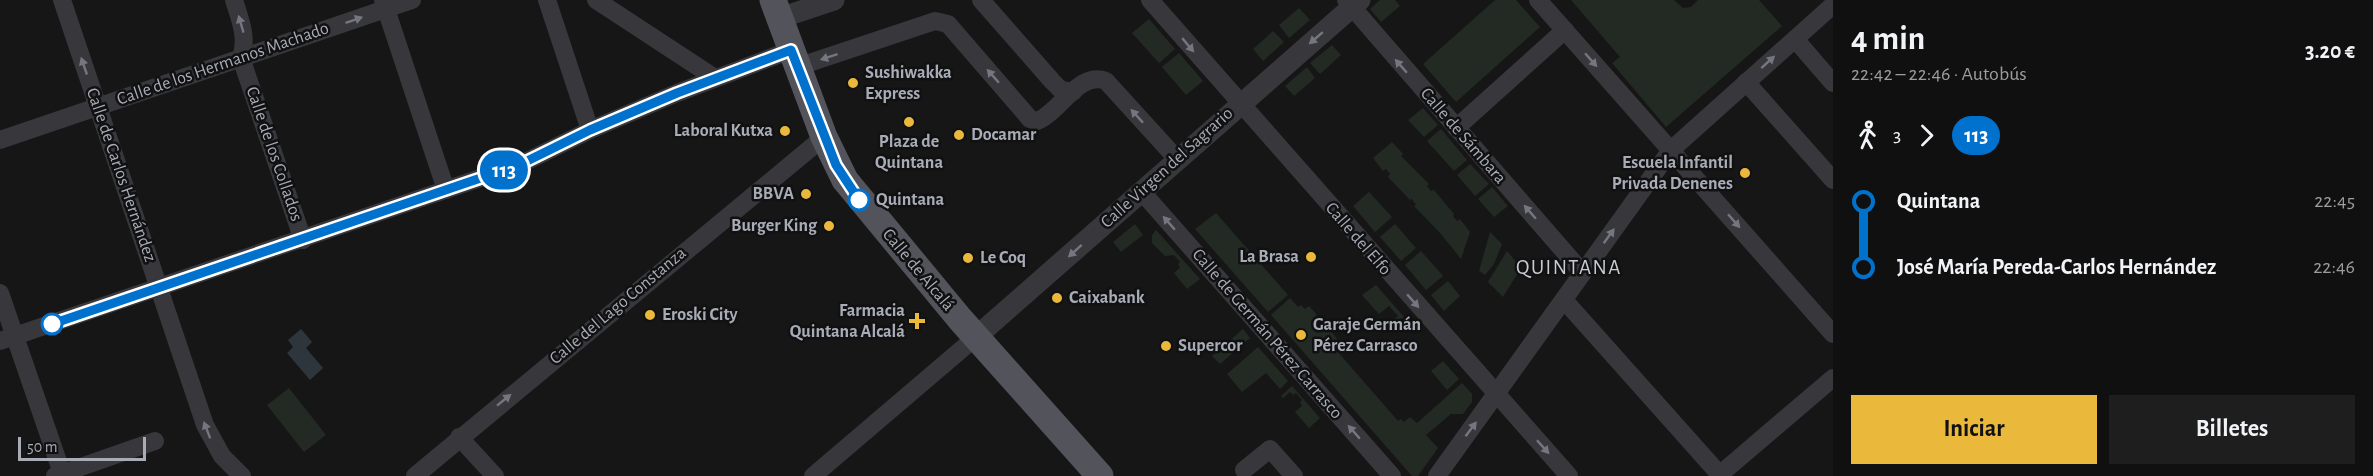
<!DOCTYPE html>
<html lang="es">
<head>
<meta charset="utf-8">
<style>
	:root { --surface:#101011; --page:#1e1e1f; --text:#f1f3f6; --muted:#9c9d9f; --accent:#eab83b }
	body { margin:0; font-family:"Alegreya Sans",sans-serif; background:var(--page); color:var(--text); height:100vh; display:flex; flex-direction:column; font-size:22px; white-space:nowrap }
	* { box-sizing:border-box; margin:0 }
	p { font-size:20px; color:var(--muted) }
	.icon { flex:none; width:33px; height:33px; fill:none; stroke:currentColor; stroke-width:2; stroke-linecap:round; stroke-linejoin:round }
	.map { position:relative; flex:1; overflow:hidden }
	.details { display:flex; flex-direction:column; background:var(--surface); width:540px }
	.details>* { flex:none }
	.badge { padding:0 12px; border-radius:20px; font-size:21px; line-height:39px }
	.scale { position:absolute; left:18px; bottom:15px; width:128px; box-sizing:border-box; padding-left:6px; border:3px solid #a8acb7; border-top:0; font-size:16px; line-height:21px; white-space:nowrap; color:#a8acb7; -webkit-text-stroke:4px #111112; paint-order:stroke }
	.map>.badge { position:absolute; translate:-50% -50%; box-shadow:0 0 0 3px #fff }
	.legs { display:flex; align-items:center; gap:9px; height:66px; padding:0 18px; font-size:20px }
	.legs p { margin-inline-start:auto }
	.summary { display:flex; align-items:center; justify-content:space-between; height:102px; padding:0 18px }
	h1 { font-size:33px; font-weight:600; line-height:45px }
	.button { display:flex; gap:12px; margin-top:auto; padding:12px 18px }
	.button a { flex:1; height:69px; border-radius:0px; background:var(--accent); color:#111; font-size:24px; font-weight:600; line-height:69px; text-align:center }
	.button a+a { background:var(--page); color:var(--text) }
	ul { padding:0 18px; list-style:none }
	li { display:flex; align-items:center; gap:21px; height:66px; font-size:22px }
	li i { display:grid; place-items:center; width:9px; height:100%; margin:0 8px; background:currentColor }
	li i::after { content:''; width:15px; height:15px; margin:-8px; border:4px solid; border-radius:50%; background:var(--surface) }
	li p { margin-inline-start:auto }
	li:first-child i { background:linear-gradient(#0000 50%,currentColor 0) }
	li:last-child i { background:linear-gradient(currentColor 50%,#0000 0) }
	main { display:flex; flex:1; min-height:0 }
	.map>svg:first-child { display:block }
</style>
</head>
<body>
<main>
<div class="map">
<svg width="1833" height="476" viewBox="0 0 1833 476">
	<rect width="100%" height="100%" fill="#161617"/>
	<g fill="#222a23">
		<path d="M1380,0H1395L1400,6L1381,22L1370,9Z"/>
		<path d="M1495,0H1516L1540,27L1456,102L1423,64Z"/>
		<path d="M1571,0H1674L1683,8L1691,7L1698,0H1759L1782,26L1666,127L1612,63L1620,57Z"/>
		<path d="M1299,8L1310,20L1289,38L1279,25Z"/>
		<path d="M1149,19L1175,49L1159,63L1132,33Z"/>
		<path d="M1273,31L1284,42L1263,61L1253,49Z"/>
		<path d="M1332,45L1341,55L1320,74L1310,63Z"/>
		<path d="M1179,53L1203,81L1186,95L1162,67Z"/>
		<path d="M1307,67L1315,78L1294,96L1285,86Z"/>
		<path d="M1423,108L1438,125L1424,137L1408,120Z"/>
		<path d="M1441,129L1467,160L1454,171L1427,141Z"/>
		<path d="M1392,142L1403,154L1401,156L1429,184L1427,186L1431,191L1434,190L1454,214L1453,216L1457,221L1460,219L1470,232L1461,259L1441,234L1414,206L1416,205L1412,199L1410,200L1388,177L1390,174L1386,169L1383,171L1373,158Z"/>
		<path d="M1470,164L1489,184L1475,196L1457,175Z"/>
		<path d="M1492,187L1508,206L1494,217L1478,199Z"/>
		<path d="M1369,192L1392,217L1375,232L1353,206Z"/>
		<path d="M1216,213L1288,295L1268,312L1195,229Z"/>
		<path d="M1135,224L1143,235L1121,252L1113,242Z"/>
		<path d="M1395,224L1416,248L1401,261L1380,237Z"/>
		<path d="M1156,230L1200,279L1187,289L1174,273L1180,268L1178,264L1180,262L1174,255L1165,256L1152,243V235Z"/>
		<path d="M1490,232L1502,244L1494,264L1485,275L1479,271Z"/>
		<path d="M1421,251L1443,276L1426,290L1405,265Z"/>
		<path d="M1507,251L1521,268L1503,297L1488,282Z"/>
		<path d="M1448,281L1460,296L1444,311L1431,295Z"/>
		<path d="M1376,285L1404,317L1394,325L1391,322L1398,316L1389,306L1379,314L1362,295Z"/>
		<path d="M1290,298L1298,307L1301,305L1305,309L1309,306L1317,315L1314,319L1321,326L1324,323L1339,341L1335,345L1339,349L1337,351L1398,421L1401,419L1404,422L1410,417L1417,423L1462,383L1472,394V402L1463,414H1451L1426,435L1438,448L1418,476H1412L1271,315Z"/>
		<path d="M1243,329L1250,338L1220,364L1212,356Z"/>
		<path d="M1258,347L1288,381L1280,389L1266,373L1242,392L1227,374Z"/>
		<path d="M1443,361L1459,379L1447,390L1431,371Z"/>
		<path d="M1292,386L1320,418L1309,428L1295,412L1302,406L1300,403L1302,400L1296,393L1293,395L1290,392L1283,398L1281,396Z"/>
		<path d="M289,388L326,435L304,452L267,405Z"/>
	</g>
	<path fill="#2e363d" d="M301,329L312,342L306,348L323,368L310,380L287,353L293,347L288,340Z"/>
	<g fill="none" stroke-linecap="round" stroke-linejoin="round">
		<g stroke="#37373c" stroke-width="18">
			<path d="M62,0L205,425L222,456L242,476"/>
			<path d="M234,0C240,20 248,37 241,58L303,240"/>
			<path d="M383,0L446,190"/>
			<path d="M547,0L590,130"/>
			<path d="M596,0L715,78"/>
			<path d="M981,0L1052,81L1061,90L1073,92"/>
			<path d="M1150,0L1569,476"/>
			<path d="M1346,0L1582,272"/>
			<path d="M1538,0L1833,334"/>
			<path d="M1795,39L1833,83"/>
			<path d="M797,67L935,21L948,24L1030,119L1037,121C1059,113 1079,70 1106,81L1177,159"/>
			<path d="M1746,82L1833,180"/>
			<path d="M1456,128L1565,30"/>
			<path d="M0,140L412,0"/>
			<path d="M1142,192L1392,476"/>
			<path d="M0,293L63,476"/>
			<path d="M1564,300L1721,476"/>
			<path d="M0,341L519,165L590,130L677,93L791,50"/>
			<path d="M459,437L495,476"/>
			<path d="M1244,470L1270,449L1294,476"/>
			<path d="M55,476L155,441"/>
			<path d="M415,476L824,137"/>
			<path d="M813,476L976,337"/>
			<path d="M1437,476L1671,150L1833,5"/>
			<path d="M1718,476L1833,378"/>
		</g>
		<g stroke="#37373c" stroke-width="21">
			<path d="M780,18L834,0"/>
			<path d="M976,337L1360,0"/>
		</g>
		<path stroke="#53545b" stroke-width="27" d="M773,0L824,137L845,180L960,319L1100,476"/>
	</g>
	<defs><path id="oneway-solid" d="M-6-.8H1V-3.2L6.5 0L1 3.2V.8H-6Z" transform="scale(1.5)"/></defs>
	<g fill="#757780">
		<use href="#oneway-solid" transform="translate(354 20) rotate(-19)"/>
		<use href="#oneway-solid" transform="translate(241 24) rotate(-106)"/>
		<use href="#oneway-solid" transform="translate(1316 38) rotate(139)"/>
		<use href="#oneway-solid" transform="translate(1188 45) rotate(50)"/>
		<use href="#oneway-solid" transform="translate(829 57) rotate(162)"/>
		<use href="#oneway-solid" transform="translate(1591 60) rotate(49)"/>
		<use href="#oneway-solid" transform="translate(1768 62) rotate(-42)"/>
		<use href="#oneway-solid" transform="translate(84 66) rotate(-109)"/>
		<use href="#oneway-solid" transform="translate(1401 66) rotate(-131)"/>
		<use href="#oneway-solid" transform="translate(993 76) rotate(-131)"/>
		<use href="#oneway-solid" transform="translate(1137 116) rotate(-132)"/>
		<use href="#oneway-solid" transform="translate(1530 212) rotate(-131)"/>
		<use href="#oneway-solid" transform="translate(1734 221) rotate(49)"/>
		<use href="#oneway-solid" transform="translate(1169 223) rotate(-131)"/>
		<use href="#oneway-solid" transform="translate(1609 236) rotate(-54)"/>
		<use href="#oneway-solid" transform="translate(1075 251) rotate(138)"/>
		<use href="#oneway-solid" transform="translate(1413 301) rotate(49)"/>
		<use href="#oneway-solid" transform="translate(504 400) rotate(-39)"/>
		<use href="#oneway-solid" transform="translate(1471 429) rotate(-53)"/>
		<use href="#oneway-solid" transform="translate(207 430) rotate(-111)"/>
		<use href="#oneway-solid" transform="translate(1354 432) rotate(-131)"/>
		<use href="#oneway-solid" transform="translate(1543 447) rotate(48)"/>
	</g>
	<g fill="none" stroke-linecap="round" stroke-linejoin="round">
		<defs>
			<path id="line-1" d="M52,324L519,165L590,130L677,93L791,50L836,165L859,200"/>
		</defs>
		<use href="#line-1" stroke="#fff" stroke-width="14"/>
		<use href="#line-1" stroke="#0072ce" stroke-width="9"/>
	</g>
	<g fill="#eab83b" stroke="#111112" stroke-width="2">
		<circle cx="853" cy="83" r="6"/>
		<circle cx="909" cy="122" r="6"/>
		<circle cx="785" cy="131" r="6"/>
		<circle cx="959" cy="135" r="6"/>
		<circle cx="1745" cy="173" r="6"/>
		<circle cx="806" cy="194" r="6"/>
		<circle cx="829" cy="226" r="6"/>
		<circle cx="1311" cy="257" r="6"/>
		<circle cx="968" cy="258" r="6"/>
		<circle cx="1057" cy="298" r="6"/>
		<circle cx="650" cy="315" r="6"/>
		<path d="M914 312h6v6h6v6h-6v6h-6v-6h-6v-6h6z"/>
		<circle cx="1301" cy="335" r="6"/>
		<circle cx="1166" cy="346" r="6"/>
	</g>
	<g fill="#fff" stroke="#0072ce" stroke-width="3">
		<circle cx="859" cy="200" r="10"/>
		<circle cx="52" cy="324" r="10"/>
	</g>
	<g text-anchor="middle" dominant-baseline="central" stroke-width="5" stroke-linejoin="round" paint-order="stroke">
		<g font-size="18" fill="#a8acb7" stroke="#111112">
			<text transform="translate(223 64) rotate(-19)">Calle de los Hermanos Machado</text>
			<text transform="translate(1463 136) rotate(49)">Calle de Sámbara</text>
			<text transform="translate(274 154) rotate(71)">Calle de los Collados</text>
			<text transform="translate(1167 168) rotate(-42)">Calle Virgen del Sagrario</text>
			<text transform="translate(121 175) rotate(71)">Calle de Carlos Hernández</text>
			<text transform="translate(1358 239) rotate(49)">Calle del Elfo</text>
			<text transform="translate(918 270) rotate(50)">Calle de Alcalá</text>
			<text transform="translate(618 306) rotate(-40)">Calle del Lago Constanza</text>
			<text transform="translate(1267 334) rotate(49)">Calle de Germán Pérez Carrasco</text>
		</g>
		<g font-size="18" font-weight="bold" fill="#a8acb7" stroke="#111112" text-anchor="start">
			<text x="865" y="73">Sushiwakka<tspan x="865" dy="21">Express</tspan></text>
			<text x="773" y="131" text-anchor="end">Laboral Kutxa</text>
			<text x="971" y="135">Docamar</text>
			<text x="909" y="142" text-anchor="middle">Plaza de<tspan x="909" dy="21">Quintana</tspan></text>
			<text x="1733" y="163" text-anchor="end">Escuela Infantil<tspan x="1733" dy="21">Privada Denenes</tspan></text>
			<text x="794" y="194" text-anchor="end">BBVA</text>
			<text x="817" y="226" text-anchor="end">Burger King</text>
			<text x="1299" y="257" text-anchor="end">La Brasa</text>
			<text x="980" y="258">Le Coq</text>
			<text x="1069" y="298">Caixabank</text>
			<text x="905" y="311" text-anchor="end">Farmacia<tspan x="905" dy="21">Quintana Alcalá</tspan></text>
			<text x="662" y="315">Eroski City</text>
			<text x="1313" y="325">Garaje Germán<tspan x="1313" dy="21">Pérez Carrasco</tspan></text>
			<text x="1178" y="346">Supercor</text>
		</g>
		<g font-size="18" font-weight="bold" fill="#a8acb7" stroke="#111112" text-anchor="start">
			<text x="876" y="200">Quintana</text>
		</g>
		<g font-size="21" letter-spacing="1.5" fill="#c9cbd3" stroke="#111112">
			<text x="1569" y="267">QUINTANA</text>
		</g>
	</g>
</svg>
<div class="scale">50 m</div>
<b class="badge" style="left:504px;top:170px;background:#0072ce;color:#fff">113</b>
</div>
<section class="details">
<div class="summary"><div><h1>4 min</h1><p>22:42 – 22:46 · Autobús</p></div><b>3.20 €</b></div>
<div class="legs"><svg class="icon" aria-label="walk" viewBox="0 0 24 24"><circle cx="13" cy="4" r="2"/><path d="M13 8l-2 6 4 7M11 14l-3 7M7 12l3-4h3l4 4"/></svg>3<svg class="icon" aria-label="forward" viewBox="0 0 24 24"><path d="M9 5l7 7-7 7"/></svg><b class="badge" style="background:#0072ce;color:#fff">113</b></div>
<ul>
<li><i style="color:#0072ce"></i><b>Quintana</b><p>22:45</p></li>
<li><i style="color:#0072ce"></i><b>José María Pereda-Carlos Hernández</b><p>22:46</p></li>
</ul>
<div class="button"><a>Iniciar</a><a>Billetes</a></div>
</section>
</main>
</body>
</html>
